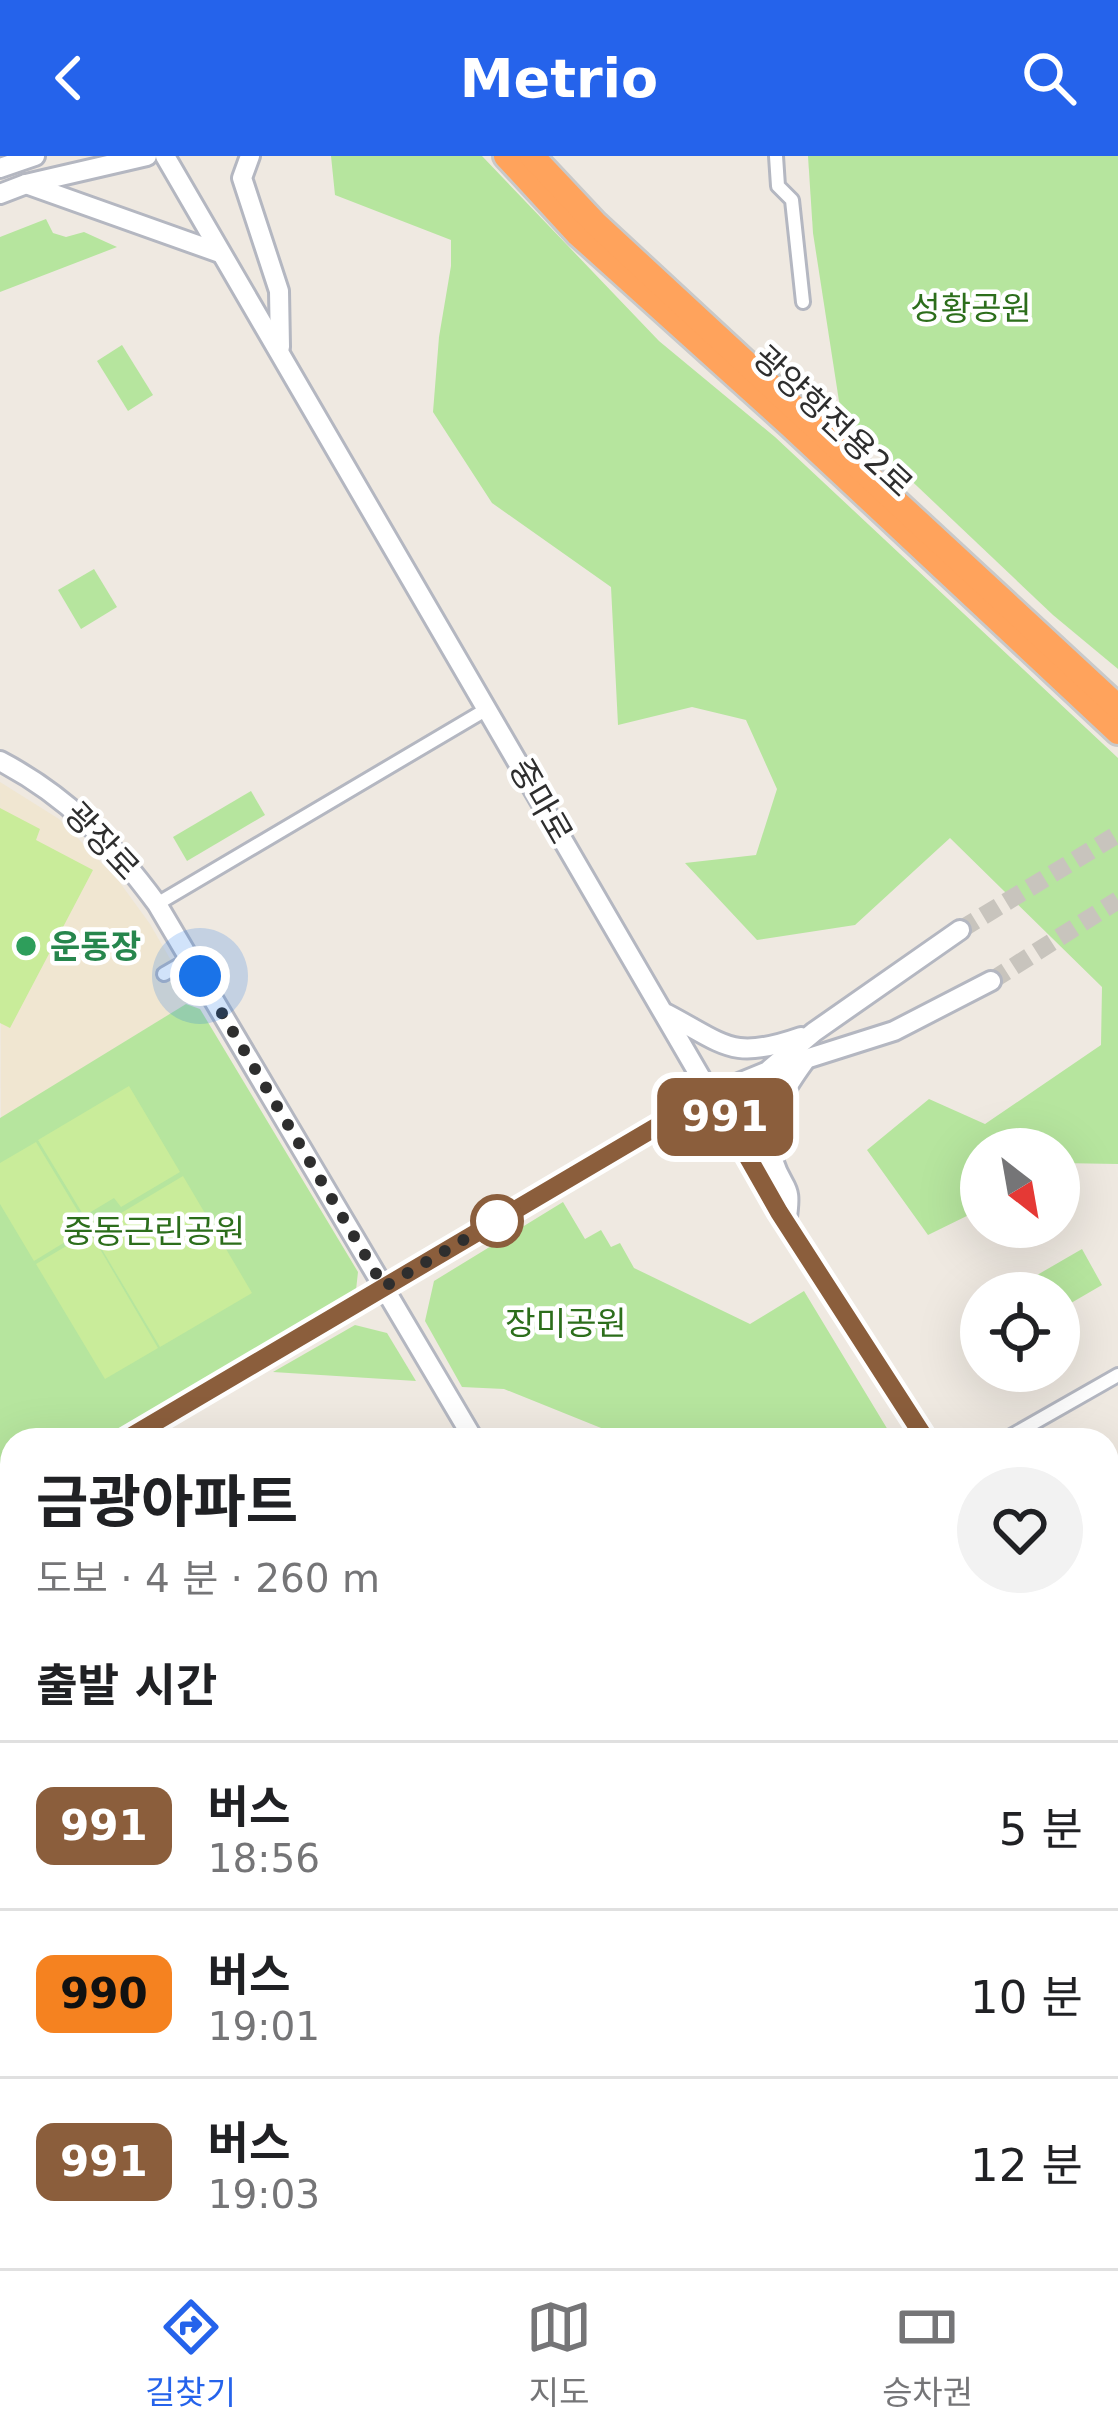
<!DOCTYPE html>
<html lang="ko">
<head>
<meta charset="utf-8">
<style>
	:root { --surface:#fff; --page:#f2f2f2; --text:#202124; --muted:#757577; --line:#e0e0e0; --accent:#2563eb }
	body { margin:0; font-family:"DejaVu Sans","Noto Sans KR",sans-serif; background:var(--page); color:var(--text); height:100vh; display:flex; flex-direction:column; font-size:45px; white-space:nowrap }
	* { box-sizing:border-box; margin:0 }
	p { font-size:39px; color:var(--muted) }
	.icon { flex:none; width:66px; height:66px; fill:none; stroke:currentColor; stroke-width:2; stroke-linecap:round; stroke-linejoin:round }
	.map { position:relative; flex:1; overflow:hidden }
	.panel { position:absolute; left:0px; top:1272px; width:1119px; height:840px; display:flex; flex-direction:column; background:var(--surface); border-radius:36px 36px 0 0; box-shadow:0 12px 48px #0002 }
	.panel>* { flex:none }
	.badge { padding:0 24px; border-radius:18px; font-size:42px; line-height:78px }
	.needle { width:78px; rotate:149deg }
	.fabs { position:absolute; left:960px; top:972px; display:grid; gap:24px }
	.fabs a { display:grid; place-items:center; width:120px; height:120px; border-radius:50%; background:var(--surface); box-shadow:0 12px 48px #0002; font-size:60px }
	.you { position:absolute; width:60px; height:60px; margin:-30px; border:9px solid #fff; border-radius:50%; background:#1a73e8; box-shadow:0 0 0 18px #1a73e833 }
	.map>.badge { position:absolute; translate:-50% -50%; box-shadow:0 0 0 6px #fff }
	h2 { padding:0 36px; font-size:45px; line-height:108px }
	.round { display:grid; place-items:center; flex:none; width:126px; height:126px; border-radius:63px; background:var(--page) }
	.head { display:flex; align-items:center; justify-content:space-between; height:204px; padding:0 36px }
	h1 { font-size:57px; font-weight:700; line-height:90px }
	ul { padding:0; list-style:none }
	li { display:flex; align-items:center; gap:36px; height:168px; padding:0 36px; border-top:3px solid var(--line) }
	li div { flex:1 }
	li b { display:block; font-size:45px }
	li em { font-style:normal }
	li .badge { min-width:132px; font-weight:700; text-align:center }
	header { display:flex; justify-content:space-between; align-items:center; height:156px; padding:0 36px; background:var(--accent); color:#fff; font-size:54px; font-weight:700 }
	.menu { display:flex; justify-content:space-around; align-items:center; height:168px; border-top:3px solid var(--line); background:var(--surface); font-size:33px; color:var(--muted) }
	.menu a { display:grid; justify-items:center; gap:6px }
	.menu .current { color:var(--accent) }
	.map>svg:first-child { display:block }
</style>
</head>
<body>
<header><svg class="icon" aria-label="back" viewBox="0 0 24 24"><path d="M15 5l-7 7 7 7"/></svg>Metrio<svg class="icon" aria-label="search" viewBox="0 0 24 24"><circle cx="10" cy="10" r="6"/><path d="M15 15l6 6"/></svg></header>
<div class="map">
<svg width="1118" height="2112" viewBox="0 0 1118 2112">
	<rect width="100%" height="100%" fill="#efe9e1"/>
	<path fill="#f0e6d1" d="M0,626L59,663L118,724L150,768L189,836L186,848L1,962Z"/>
	<g fill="#b6e59e">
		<path d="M331,0H482L659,185L775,281L1118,602V1008L1059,1007V993H981V1053L928,1079L867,994L929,943L985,968L1101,889L1102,831L950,682L855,769L757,784L685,707L756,699L777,633L746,564L692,551L618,569L611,431L492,347L433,256L439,181L451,110V84L335,39Z"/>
		<path d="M808,0H1118V513L1053,459L841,258L813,77Z"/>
		<path d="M46,63L53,77L66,81L84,76L117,91L0,136V81Z"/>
		<path d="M122,189L153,239L128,255L97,205Z"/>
		<path d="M94,413L117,451L81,473L58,434Z"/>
		<path d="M251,635L265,659L187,705L173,681Z"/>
		<path d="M186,848L200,853L358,1116L356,1134L102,1284H12V1337L0,1345V962Z"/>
		<path d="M563,1046L585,1083L601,1074L611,1091L620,1087L634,1112L750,1168L804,1135L894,1284H611V1276L504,1233L462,1231L425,1165L434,1125Z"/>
		<path d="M1082,1093L1102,1129L1059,1154V1137H1006Z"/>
		<path d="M355,1169L387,1177L416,1225L273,1216Z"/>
		<path d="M1118,1919V2112H840L832,2100H1107V1926Z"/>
	</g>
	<g fill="#c9ec9a">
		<path d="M0,652L40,673L36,684L93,714L10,872L0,867Z"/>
		<path d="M129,930L180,1016L121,1051L114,1042L84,1060L38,984Z"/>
		<path d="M36,986L88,1072L34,1105L0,1048V1007Z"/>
		<path d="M183,1020L252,1137L160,1191L91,1075Z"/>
		<path d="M90,1076L158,1192L105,1223L36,1108Z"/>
	</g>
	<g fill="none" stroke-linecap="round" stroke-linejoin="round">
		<g stroke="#c8c4bd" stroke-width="18" stroke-dasharray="18 9" stroke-linecap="butt">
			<path d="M960,774L1118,678"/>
			<path d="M991,825L1118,744"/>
		</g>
		<defs>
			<g id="street">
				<path d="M776,0L778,30L792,44L803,146"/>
				<path d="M157,748L487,553"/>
				<path d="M164,818L190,803"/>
				<path d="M1004,1284L1118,1219"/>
				<path d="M0,1726L12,1746"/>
				<path d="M1107,1788L1118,1782"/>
				<path d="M0,1873L12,1866"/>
				<path d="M0,1967L12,1959"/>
				<path d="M76,2104L82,2100"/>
				<path d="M164,2112L184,2100"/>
			</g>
			<g id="secondary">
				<path d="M165,0L779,1056L926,1284"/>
				<path d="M250,0L242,22L279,135L280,191"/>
				<path d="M0,12L35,0"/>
				<path d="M26,28L220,97"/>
				<path d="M0,38L26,28L147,0"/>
				<path d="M0,605C67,640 113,688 157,748L474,1284"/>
				<path d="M667,858C726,889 732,905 801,881"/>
				<path d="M770,913L814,876L960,774"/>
				<path d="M786,1067C793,1025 784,1038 773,1004C762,967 783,935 804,906"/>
				<path d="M125,1284L712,938L768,915L894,875L991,825"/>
				<path d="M0,1358L12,1351"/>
				<path d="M1107,1513L1118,1521"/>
				<path d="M1107,1588L1118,1607"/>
				<path d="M1107,1703L1118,1707"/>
				<path d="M0,1898L12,1918"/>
				<path d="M1107,1900L1118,1893"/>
				<path d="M0,2046L12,2038"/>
				<path d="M119,2100L127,2112"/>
				<path d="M665,2100L687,2112"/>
				<path d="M402,2112L422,2100"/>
				<path d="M751,2112L771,2100"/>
			</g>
			<g id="highway">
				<path d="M506,0L578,78L790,269L1118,576"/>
				<path d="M532,0L595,67L1118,551"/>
			</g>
		</defs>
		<use href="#street" stroke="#b4b7c1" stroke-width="18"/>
		<use href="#secondary" stroke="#b4b7c1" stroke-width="24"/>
		<use href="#highway" stroke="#c9c9c9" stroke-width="30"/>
		<use href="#street" stroke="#fff" stroke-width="12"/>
		<use href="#secondary" stroke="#fff" stroke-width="18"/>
		<use href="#highway" stroke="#ffa35c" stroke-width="24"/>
	</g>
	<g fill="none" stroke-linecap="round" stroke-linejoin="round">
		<defs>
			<path id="line" d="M125,1284L712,938L779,1056L926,1284"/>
		</defs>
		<use href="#line" stroke="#fff" stroke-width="27"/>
		<use href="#line" stroke="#8b5e3c" stroke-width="18"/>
		<path stroke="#2e2e2e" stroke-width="12" stroke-dasharray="0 21.6" d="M200,820L384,1131L514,1054L497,1065"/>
	</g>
	<circle fill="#2e9e5b" stroke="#fff" stroke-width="4.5" cx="26" cy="790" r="12"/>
	<circle fill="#fff" stroke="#8b5e3c" stroke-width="6" cx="497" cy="1065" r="24"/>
	<g text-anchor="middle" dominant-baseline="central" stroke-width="9" stroke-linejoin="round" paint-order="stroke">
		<g font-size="33" fill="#2c6e1b" stroke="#fff">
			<text x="971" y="152">성황공원</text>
			<text x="154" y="1075">중동근린공원</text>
			<text x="566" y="1167">장미공원</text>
		</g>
		<g font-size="33" fill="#2e2e2e" stroke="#fff">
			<text transform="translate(833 265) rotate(43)">광양항전용2로</text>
			<text transform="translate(541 645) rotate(60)">중마로</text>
			<text transform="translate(102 685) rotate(47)">광장로</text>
		</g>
		<g font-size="33" font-weight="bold" fill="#27864d" stroke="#fff" text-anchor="start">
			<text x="50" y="790">운동장</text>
		</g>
	</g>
</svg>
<div class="fabs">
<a><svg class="needle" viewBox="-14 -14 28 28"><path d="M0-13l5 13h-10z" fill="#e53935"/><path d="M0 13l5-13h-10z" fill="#757577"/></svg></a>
<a><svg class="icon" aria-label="locate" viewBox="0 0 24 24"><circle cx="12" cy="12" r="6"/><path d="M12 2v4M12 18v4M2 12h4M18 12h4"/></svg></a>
</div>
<div class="you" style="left:200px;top:820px"></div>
<b class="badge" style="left:725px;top:961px;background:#8b5e3c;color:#fff">991</b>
<section class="panel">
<div class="head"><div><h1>금광아파트</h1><p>도보 · 4 분 · 260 m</p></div><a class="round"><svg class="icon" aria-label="heart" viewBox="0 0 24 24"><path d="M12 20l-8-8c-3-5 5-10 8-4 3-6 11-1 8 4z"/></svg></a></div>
<h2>출발 시간</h2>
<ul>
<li><span class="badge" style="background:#8b5e3c;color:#fff">991</span><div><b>버스</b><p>18:56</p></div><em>5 분</em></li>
<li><span class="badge" style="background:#f58220;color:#111">990</span><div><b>버스</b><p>19:01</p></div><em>10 분</em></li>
<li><span class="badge" style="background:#8b5e3c;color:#fff">991</span><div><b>버스</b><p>19:03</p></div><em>12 분</em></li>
</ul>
</section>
</div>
<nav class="menu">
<a class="current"><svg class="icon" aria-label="directions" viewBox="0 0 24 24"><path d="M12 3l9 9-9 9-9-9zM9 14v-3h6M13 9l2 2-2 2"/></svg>길찾기</a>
<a><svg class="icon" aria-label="map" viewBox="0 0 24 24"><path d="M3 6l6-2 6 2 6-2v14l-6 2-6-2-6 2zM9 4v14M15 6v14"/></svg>지도</a>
<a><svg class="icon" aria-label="tickets" viewBox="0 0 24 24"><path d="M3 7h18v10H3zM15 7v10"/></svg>승차권</a>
</nav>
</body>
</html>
